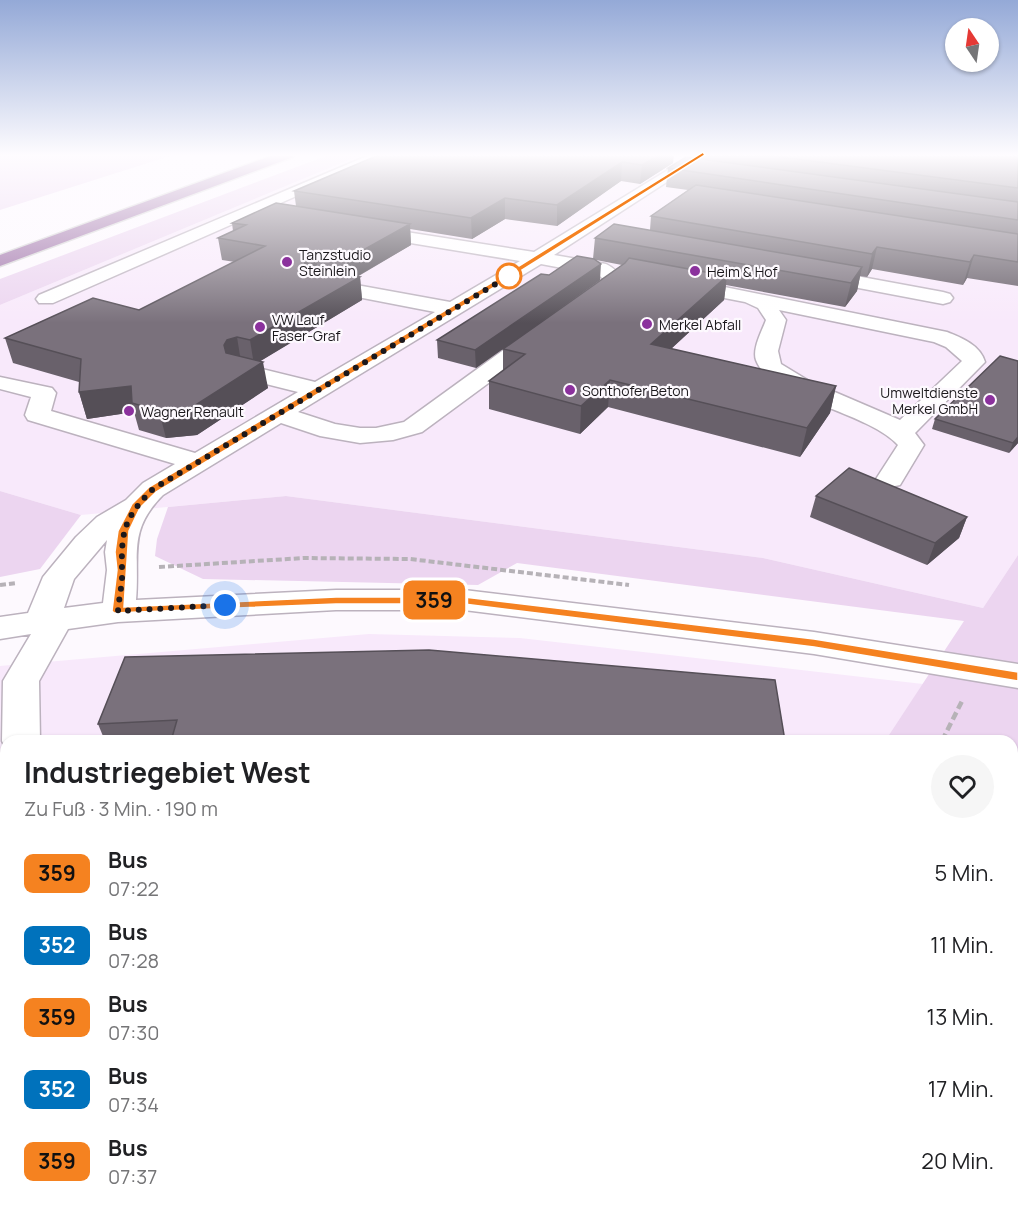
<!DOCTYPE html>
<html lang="de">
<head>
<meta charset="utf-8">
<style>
	:root { --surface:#fff; --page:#f6f6f6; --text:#202124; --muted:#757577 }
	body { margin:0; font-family:Manrope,sans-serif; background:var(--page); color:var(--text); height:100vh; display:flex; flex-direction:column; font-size:22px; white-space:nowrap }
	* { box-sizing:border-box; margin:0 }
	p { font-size:20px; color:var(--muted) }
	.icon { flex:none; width:33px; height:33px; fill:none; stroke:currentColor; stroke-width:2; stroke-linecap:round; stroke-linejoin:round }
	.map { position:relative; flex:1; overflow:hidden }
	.drawer { position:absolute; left:0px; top:735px; width:1018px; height:476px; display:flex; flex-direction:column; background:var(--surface); border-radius:18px 18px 0 0; box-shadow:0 2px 4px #0004 }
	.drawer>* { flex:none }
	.badge { padding:0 12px; border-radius:9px; font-size:21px; line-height:39px }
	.needle { width:39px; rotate:347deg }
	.buttons { position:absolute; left:945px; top:18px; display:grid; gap:12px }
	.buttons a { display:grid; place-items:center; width:54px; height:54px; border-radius:50%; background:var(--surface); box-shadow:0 2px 4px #0004; font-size:30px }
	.you { position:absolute; width:30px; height:30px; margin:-15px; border:4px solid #fff; border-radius:50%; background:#1a73e8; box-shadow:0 0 0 9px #1a73e833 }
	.map>.badge { position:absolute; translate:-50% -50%; box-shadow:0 0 0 3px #fff }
	.round { display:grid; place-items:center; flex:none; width:63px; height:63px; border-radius:32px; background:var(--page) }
	.overview { display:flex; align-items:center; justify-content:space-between; height:102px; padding:0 24px }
	h1 { font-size:28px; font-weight:700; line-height:45px }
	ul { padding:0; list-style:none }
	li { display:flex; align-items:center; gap:18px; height:72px; padding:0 24px }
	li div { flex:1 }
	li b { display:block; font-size:22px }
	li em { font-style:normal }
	li .badge { min-width:66px; font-weight:700; text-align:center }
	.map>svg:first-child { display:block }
</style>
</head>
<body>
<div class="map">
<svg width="1018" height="1210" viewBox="0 0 1018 1210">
	<rect width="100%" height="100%" fill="#fdf9fe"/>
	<g fill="#f8e9fb">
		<path d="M363,154H1018V555L983,608L763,558L286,496L81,515L0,491V305Z"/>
		<path d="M369,634L520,638L923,684L885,741H6V1204L573,1205L569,1210H0V666Z"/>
	</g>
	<g fill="#ecd5f0">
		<path d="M0,154H176L0,210Z"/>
		<path d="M331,154H363L0,305V279Z"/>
		<path d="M0,491L81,515L40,569L0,577Z"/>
		<path d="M286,496L763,558L983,608L1018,555V1210H569L573,1204H1012V741H885L964,621L517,563L478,585L203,579L155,556L157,539L168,507Z"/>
	</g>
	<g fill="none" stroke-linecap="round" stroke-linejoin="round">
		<defs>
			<g id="minor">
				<path d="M372,154H395L393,157L376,161L267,209L305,216L307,219L305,222L299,224L251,216L53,303H39L36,299L39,295Z"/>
				<path d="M694,154H710L554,255L606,264C614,268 619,273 625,281L622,285L593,306H579L576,302L604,280L599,275L541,264L298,412L335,424L360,428H376L404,422L531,330L539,329L547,330L550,335L547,340L422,432L393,440L360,443L320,436L281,423L163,495C127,531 140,555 136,600L336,590H464L814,632L1018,664V688L814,654L464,610H336L118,622L68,629L39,681L40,741H6V749L2,741L3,681L31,634L0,639V617L28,613L43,577L76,537L97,517L126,500L143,483L175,464L28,420L25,415L31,397L0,389V377L52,388L56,393L51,411L195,453L298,392L234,376L231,371L234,366L242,364L315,382L435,312L311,288L308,284L311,280L318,278L450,302L520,261L368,236L362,235L360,231L362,227L368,226L534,252ZM107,540L105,552L107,570L103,603L64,608L74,579Z"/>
				<path d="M813,268L943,292L950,294L953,298L950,302L943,304L806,278L804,274L806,270Z"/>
				<path d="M680,278L947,332C962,338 980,345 985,362L915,433L924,445L900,485L890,487L880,485L876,479L898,445C867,411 770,399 756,360C752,349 762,331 766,320L758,308L745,302L673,288L670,284L673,280ZM779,310L934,342L946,347L962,361L900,420L809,381L781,364L778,351L786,320Z"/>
				<path d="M6,921V998L0,1000V923Z"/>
			</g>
			<path id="highway" d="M276,154H295L293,157L0,266V255Z"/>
		</defs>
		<use href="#minor" stroke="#bcb2be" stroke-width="3"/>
		<use href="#highway" stroke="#d6d5d6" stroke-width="3"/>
		<g stroke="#b6b2b7" stroke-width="4" stroke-dasharray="6 3" stroke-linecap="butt">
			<path d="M159,567L304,558L410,559L629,585"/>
			<path d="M0,585L17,583"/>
		</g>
		<path stroke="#b6b2b7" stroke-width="4.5" stroke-dasharray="8 4" stroke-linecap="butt" d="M942,741L962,701"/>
		<path stroke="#b6b2b7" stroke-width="6" stroke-dasharray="10 4.5" stroke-linecap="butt" d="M716,1210L719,1204"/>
		<use href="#minor" fill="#fff" fill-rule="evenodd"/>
		<use href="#highway" fill="#a074aa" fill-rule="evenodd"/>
	</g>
	<g fill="#69616b" fill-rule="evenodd">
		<path d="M381,154L673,163L640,184L621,181L557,226L505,219L472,239L410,229L411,245L357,277H360L362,300L260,361L268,388L197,435L166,438L139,430L134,412L87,419L79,392V382L13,363L5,338L139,310L235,262L222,260L218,238L233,231L232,223L296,206L294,191Z"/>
		<path d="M701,154H1018V286L967,278L963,285L872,269L867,277L860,276L857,291L845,307L726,285L724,300L671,349L836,386L830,413L800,457L608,407L580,434L489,409V381L503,371V349L476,368L438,358L437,340L549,275L593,259L595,238L650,230L651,216L688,190L666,187L668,168L700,159ZM596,260L622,265L519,338L600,280Z"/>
		<path d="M1018,361V443L1009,453L932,429L935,419Z"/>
		<path d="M816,496L967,517L959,538L927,565L810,517Z"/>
		<path d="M775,680L785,741H105L98,724Z"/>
	</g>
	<g fill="#554f57">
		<path d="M661,154H674L673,163L640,184L642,165Z"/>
		<path d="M622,162L621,181L557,226V205Z"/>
		<path d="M505,198V219L472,239L471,218Z"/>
		<path d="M410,224L411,245L349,281L347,259Z"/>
		<path d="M877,247L872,269L867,277L872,254Z"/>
		<path d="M316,254L318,276L309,279L303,262L306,257Z"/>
		<path d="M974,255L967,278L963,285L970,262Z"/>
		<path d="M601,264L600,280L476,368L475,350Z"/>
		<path d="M862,267L857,291L845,307L851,283Z"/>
		<path d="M727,276L724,300L648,370L651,344Z"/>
		<path d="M360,277L362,300L254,365L250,340Z"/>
		<path d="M237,337L241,362L229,370L224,345L227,340Z"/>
		<path d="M263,362L268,388L197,435L166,438L159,411Z"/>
		<path d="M610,380L608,407L580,434L581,406Z"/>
		<path d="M131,386L132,403L134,412L87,419L79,392Z"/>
		<path d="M836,386L830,413L800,457L807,428Z"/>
		<path d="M1018,437V443L1009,453L1013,443Z"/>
		<path d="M967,517L959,538L927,565L935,543Z"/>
	</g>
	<g fill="#7a717c" stroke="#554f57" stroke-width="1.5">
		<path d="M381,154H661L642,165L622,162L557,205L505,198L471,218L294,191Z"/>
		<path d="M758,154H1018V188Z"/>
		<path d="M686,157L1018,202V220L668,168Z"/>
		<path d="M696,185L1018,234V262L974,255L970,262L877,247L872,254L651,216Z"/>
		<path d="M276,203L410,224L347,259L316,254L306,257L303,262L308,268L360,277L250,340L237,337L227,340L224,345L226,353L263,362L191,408L159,411L132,403L131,386L79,392L81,359L5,338L93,298L139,310L265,246L218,238L246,225L232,223Z"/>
		<path d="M614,224L862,267L851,283L595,238Z"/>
		<path d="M577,256L594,259L601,264L475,350L437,340L541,274L549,275Z"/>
		<path d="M629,258L727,276L651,344L836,386L807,428L610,380L581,406L489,381L525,354L503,349L625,263Z"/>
		<path d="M1000,356L1018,361V437L1013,443L935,419Z"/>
		<path d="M849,468L967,517L935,543L816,496Z"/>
		<path d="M429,650L775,680L785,741H728L686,737L682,741H171L177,720L98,724L125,657Z"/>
	</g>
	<linearGradient id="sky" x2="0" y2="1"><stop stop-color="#94a9d7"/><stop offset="0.48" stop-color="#fefcff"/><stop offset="1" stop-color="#fefcff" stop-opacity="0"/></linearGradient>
	<rect width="1018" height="323" fill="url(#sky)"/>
	<path fill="#f58220" stroke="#fff" stroke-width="1.5" d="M703,152L705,155L511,277L156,492L140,508L129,531L124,607L336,597H464L814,639L1018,672V681L814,647L464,604H336L114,613L112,611L117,570L115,552L118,531L132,504L149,487L506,274Z"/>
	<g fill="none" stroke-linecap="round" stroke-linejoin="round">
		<path stroke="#1b181c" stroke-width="6" stroke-dasharray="0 10.8" d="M225,605L118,611C119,597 123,582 122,569C121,530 125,517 153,489L509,276"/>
	</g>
	<g fill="#8b319d" stroke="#fdf9fe" stroke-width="2">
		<circle cx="287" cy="262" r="6"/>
		<circle cx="695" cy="271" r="6"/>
		<circle cx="647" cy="324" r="6"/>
		<circle cx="260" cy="327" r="6"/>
		<circle cx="570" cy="390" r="6"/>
		<circle cx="990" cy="400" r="6"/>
		<circle cx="129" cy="411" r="6"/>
	</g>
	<circle fill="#fff" stroke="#f58220" stroke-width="3" cx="509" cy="276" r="12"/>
	<g text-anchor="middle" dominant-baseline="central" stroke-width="4.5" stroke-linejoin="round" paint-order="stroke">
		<g font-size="14" fill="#1b181c" stroke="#fdf9fe" text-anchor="start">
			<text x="299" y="254">Tanzstudio<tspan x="299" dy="16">Steinlein</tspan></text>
			<text x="707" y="271">Heim &amp; Hof</text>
			<text x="272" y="319">VW Lauf<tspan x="272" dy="16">Faser-Graf</tspan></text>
			<text x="659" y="324">Merkel Abfall</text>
			<text x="582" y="390">Sonthofer Beton</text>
			<text x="978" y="392" text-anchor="end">Umweltdienste<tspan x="978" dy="16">Merkel GmbH</tspan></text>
			<text x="141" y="411">Wagner Renault</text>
		</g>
	</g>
</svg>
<div class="buttons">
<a><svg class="needle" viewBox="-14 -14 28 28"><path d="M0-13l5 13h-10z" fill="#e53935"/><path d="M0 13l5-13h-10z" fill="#757577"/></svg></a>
</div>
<div class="you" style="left:225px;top:605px"></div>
<b class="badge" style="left:434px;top:600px;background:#f58220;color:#111">359</b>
<section class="drawer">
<div class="overview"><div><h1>Industriegebiet West</h1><p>Zu Fuß · 3 Min. · 190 m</p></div><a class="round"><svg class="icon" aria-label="heart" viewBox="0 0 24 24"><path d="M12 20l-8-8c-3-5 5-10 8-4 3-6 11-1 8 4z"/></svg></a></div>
<ul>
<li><span class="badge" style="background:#f58220;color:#111">359</span><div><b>Bus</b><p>07:22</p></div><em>5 Min.</em></li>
<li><span class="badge" style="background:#0072bc;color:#fff">352</span><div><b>Bus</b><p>07:28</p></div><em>11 Min.</em></li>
<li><span class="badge" style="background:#f58220;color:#111">359</span><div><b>Bus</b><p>07:30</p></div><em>13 Min.</em></li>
<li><span class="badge" style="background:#0072bc;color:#fff">352</span><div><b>Bus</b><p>07:34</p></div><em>17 Min.</em></li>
<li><span class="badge" style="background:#f58220;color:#111">359</span><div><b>Bus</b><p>07:37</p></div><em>20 Min.</em></li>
</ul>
</section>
</div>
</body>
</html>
